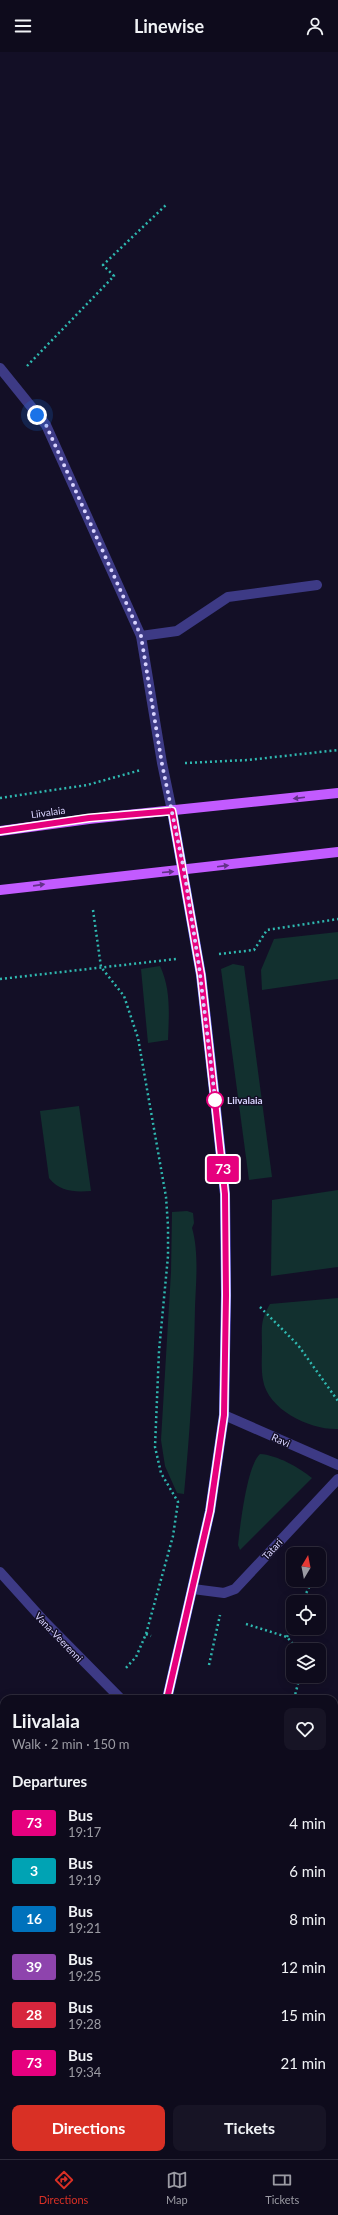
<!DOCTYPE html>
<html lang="en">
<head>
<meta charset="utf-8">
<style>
	:root { --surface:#0e0b1c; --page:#171425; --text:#f1f3f6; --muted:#9b9ba3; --line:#2e2b3b; --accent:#d93025 }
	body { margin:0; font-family:Lato,sans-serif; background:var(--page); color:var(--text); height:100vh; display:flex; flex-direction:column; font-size:15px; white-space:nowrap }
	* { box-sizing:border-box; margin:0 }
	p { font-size:13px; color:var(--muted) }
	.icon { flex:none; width:22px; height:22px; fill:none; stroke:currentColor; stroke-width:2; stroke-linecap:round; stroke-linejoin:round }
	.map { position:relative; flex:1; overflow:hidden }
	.panel { position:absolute; left:0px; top:1643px; width:338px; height:464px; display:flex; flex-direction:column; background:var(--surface); border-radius:12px 12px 0 0; box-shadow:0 2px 10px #0003,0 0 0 1px var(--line) }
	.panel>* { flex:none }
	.badge { padding:0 8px; border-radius:3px; font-size:14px; line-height:26px }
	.needle { width:26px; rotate:10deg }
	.fabs { position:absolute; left:286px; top:1495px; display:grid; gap:8px }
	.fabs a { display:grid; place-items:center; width:40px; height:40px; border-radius:8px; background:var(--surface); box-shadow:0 2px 10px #0003,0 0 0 1px var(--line); font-size:20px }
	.you { position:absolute; width:20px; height:20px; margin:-10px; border:3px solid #fff; border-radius:50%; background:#1a73e8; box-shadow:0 0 0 6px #1a73e833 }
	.map>.badge { position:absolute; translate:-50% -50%; box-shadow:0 0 0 2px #fff }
	h2 { padding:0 12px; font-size:15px; line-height:36px }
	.round { display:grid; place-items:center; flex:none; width:42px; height:42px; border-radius:8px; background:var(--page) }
	.summary { display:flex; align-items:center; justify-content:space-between; height:68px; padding:0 12px }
	h1 { font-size:19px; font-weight:700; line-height:30px }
	.button { display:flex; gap:8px; margin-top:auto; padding:8px 12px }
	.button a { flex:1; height:46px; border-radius:8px; background:var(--accent); color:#fff; font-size:16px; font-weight:700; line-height:46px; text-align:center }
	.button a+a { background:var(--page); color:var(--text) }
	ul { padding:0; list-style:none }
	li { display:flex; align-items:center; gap:12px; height:48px; padding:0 12px }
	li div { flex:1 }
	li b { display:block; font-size:15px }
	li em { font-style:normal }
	li .badge { min-width:44px; font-weight:700; text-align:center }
	header { display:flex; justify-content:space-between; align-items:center; height:52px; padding:0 12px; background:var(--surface); font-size:18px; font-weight:700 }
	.tabs { display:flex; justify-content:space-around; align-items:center; height:56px; border-top:1px solid var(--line); background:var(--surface); font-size:11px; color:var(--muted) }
	.tabs a { display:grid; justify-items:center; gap:2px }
	.tabs .current { color:var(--accent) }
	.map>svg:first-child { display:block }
</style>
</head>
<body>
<header><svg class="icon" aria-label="menu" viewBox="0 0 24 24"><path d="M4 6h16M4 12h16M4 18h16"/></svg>Linewise<svg class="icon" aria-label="person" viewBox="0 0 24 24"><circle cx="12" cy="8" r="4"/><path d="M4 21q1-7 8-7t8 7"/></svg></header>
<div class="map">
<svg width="338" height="2107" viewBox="0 0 338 2107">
	<rect width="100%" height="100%" fill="#130f26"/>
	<g fill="#12302f">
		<path d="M338,880V927L262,938L261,918L274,887Z"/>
		<path d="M233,912L244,914L272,1125L249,1128L221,917Z"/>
		<path d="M160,914C171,937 169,962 168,988L148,991L141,917Z"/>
		<path d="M79,1054L91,1139C74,1140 60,1140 49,1126L40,1059Z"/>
		<path d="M338,1138V1215L271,1224L272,1148Z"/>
		<path d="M187,1159L193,1161L194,1171L192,1176C199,1200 196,1230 195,1255C194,1318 190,1379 184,1442L177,1441L165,1414L161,1388L171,1220L172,1160Z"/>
		<path d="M338,1246V1377C310,1378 268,1358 263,1328C261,1317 262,1305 262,1294C262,1275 260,1269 270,1252Z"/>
		<path d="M260,1402C277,1403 298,1415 312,1426L240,1498L238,1493C240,1474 247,1413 260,1402Z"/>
		<rect x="83" y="2103" width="47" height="4"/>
	</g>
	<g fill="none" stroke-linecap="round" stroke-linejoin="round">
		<g stroke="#2fb8b0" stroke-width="2.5" stroke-dasharray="2 3" stroke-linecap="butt">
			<path d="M27,314L114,224L103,213L167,152"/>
			<path d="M185,711L248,708L338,698"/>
			<path d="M0,746L87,733L141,718"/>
			<path d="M93,858L101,915L124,944L138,986L166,1145L168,1174V1204L159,1299L155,1395L161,1421L178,1450L173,1484L146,1582L136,1605L124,1618"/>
			<path d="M219,902L254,898L267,878L338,867"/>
			<path d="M0,927L176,907"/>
			<path d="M260,1255L298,1293L338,1349"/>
			<path d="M302,1550L311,1531"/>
			<path d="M246,1572L287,1585L298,1598"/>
			<path d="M146,1582L151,1584"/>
			<path d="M287,1585L293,1571"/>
			<path d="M209,1613L220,1563"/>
			<path d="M294,1647L300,1624"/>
			<path d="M0,1788L4,1784"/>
			<path d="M106,2103V2107"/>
			<path d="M322,2103V2107"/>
			<path d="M330,2103L335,2107"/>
		</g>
		<g stroke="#3d3a85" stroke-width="10">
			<path d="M141,584L177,579L228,545L317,533"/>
			<path d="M4,1836L0,1929L4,1931"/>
			<path d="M42,2103L43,2107"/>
		</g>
		<g stroke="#3d3a85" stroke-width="10">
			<path d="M0,316L46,373L141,584L162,711L172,759"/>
			<path d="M224,1363L338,1413"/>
			<path d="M0,1520L45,1570L121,1647"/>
			<path d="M193,1537L224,1541L235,1537L338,1427"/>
			<path d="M334,1802L338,1803"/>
		</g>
		<g stroke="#6f6bff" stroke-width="10">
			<path d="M167,1647L210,1459L224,1363L226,1243L225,1142L214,1039L201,923L172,759"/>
			<path d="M0,1836L4,1833"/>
			<path d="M154,2103V2107"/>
		</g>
		<g stroke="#c25bff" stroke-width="10">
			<path d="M0,779L89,767L338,741"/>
			<path d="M0,838L338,800"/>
		</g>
	</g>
	<defs><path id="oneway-solid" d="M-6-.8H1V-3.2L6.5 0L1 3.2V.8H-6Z"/></defs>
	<g fill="#623188">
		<use href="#oneway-solid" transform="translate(299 746) rotate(173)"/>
		<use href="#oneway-solid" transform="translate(223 814) rotate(-7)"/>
		<use href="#oneway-solid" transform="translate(168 820) rotate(-5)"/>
		<use href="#oneway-solid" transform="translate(39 833) rotate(-8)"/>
	</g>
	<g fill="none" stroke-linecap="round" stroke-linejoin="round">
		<defs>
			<path id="line" d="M0,779L89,766L172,759L201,923L214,1040L225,1142L226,1243L224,1363L210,1459L167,1647"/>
		</defs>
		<use href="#line" stroke="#fff" stroke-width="9"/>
		<use href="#line" stroke="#e6007e" stroke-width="6"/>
		<path stroke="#d9d4ff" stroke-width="4" stroke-dasharray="0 7.2" d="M37,363L46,373L141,584L162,712L184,818L199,914L216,1054L215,1048"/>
	</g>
	<circle fill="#fff" stroke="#e6007e" stroke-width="2" cx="215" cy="1048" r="8"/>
	<g text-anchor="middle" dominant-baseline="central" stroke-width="3" stroke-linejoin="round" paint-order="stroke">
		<g font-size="10" fill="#d9d4ff" stroke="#130f26">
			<text transform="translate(48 760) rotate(-8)">Liivalaia</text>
			<text transform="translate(281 1388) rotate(24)">Ravi</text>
			<text transform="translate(272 1497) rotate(-47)">Tatari</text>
			<text transform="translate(59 1585) rotate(46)">Vana-Veerenni</text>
		</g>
		<g font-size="10" font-weight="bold" fill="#d9d4ff" stroke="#130f26" text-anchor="start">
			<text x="227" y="1048">Liivalaia</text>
		</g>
	</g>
</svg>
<div class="fabs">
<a><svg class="needle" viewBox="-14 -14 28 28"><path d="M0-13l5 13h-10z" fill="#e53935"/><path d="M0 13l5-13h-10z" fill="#9b9ba3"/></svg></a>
<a><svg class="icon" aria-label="locate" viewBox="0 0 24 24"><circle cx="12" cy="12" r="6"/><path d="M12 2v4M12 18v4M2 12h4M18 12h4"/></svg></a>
<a><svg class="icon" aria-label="layers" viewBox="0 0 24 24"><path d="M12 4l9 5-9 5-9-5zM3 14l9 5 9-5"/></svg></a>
</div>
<div class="you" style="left:37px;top:363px"></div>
<b class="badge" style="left:223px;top:1117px;background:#e6007e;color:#fff">73</b>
<section class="panel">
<div class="summary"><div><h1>Liivalaia</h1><p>Walk · 2 min · 150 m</p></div><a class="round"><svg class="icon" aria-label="heart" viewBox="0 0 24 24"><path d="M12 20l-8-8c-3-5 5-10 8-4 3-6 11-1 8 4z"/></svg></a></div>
<h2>Departures</h2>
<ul>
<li><span class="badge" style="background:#e6007e;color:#fff">73</span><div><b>Bus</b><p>19:17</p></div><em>4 min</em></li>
<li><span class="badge" style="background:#00a3b4;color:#fff">3</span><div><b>Bus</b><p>19:19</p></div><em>6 min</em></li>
<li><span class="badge" style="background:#0072bc;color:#fff">16</span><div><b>Bus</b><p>19:21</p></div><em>8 min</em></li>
<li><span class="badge" style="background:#8e44ad;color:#fff">39</span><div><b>Bus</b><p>19:25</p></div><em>12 min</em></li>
<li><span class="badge" style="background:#d7263d;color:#fff">28</span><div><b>Bus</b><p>19:28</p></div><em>15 min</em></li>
<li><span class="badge" style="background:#e6007e;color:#fff">73</span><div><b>Bus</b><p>19:34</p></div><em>21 min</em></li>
</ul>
<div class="button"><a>Directions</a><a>Tickets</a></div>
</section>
</div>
<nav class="tabs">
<a class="current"><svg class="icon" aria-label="directions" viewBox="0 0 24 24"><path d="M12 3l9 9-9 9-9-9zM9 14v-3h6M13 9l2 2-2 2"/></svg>Directions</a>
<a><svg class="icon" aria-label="map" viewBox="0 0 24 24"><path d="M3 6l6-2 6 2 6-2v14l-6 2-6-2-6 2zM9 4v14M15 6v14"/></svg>Map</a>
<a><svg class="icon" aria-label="tickets" viewBox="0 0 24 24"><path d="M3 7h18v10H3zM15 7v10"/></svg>Tickets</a>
</nav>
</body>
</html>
